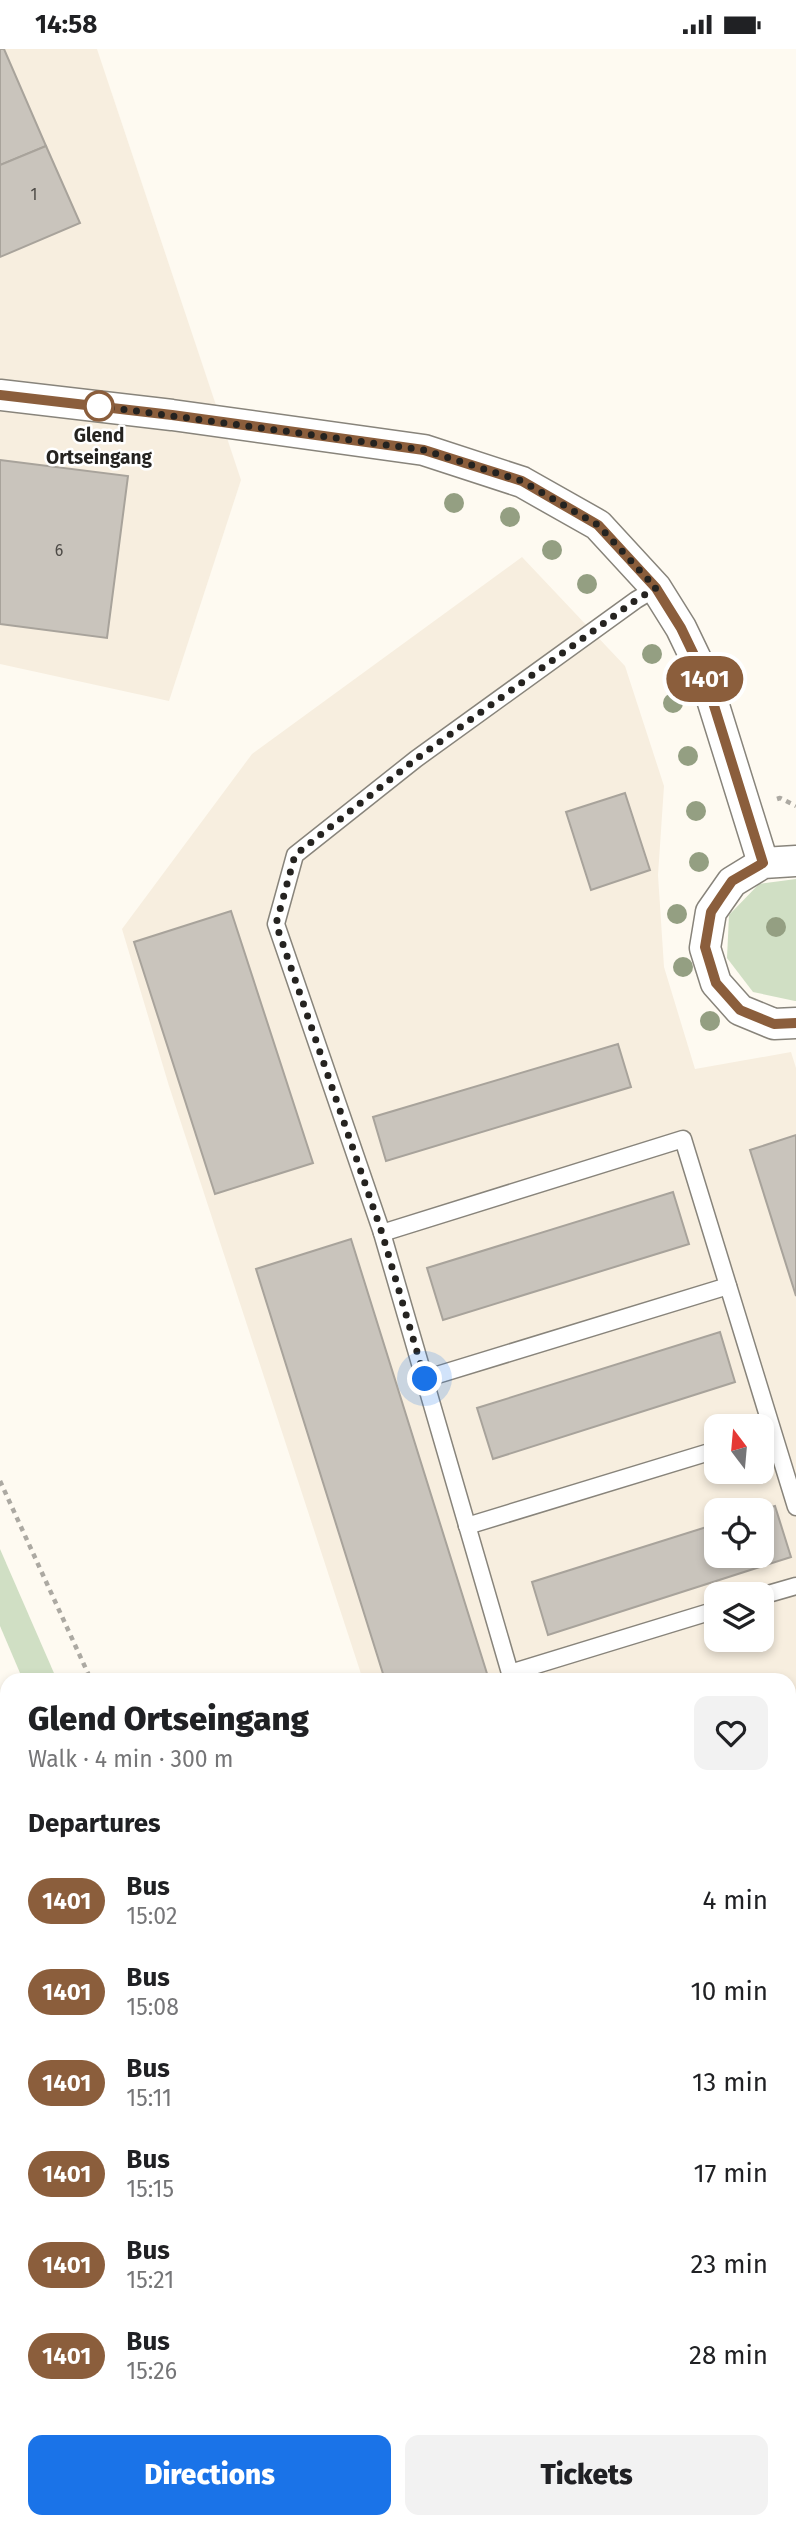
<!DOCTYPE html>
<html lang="en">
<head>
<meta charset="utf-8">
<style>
	:root { --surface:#fff; --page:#f2f2f2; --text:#202124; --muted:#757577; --accent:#1a73e8 }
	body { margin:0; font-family:"Fira Sans",sans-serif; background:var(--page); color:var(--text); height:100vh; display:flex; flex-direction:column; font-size:26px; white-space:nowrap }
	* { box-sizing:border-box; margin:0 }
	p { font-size:23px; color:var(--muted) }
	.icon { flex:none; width:38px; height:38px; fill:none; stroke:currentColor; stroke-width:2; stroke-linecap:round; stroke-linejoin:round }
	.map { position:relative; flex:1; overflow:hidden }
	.side { position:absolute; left:0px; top:1624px; width:796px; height:856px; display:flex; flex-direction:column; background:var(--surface); border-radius:21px 21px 0 0; box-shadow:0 4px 10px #0003 }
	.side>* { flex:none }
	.badge { padding:0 14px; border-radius:23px; font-size:24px; line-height:46px }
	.needle { width:46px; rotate:344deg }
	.fabs { position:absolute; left:704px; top:1365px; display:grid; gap:14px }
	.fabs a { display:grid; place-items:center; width:70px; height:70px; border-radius:14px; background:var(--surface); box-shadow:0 4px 10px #0003; font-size:35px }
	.you { position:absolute; width:35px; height:35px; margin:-18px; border:5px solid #fff; border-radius:50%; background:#1a73e8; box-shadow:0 0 0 10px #1a73e833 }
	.map>.badge { position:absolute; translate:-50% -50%; box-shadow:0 0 0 4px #fff }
	h2 { padding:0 28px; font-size:26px; line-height:63px }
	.round { display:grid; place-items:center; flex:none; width:74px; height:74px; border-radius:14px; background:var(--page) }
	.overview { display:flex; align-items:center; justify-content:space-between; height:119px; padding:0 28px }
	h1 { font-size:33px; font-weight:800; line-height:52px }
	.button { display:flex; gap:14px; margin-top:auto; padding:14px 28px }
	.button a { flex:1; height:80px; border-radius:14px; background:var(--accent); color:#fff; font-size:28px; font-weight:800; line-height:80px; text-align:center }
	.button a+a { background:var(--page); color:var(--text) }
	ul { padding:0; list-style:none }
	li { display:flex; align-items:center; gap:21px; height:91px; padding:0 28px }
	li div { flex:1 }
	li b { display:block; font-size:26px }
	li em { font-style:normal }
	li .badge { min-width:77px; font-weight:700; text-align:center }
	.status { display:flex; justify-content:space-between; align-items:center; height:49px; padding:0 35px; background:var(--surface); direction:ltr }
	.status svg { height:19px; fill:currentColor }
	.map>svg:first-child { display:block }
</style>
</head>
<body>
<div class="status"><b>14:58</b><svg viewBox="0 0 49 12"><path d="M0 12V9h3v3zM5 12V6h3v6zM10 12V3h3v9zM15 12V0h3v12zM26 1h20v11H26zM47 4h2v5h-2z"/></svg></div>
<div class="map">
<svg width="796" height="2479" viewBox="0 0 796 2479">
	<rect width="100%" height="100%" fill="#fefaf1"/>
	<g fill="#f7eedf" fill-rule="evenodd">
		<path d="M0,0H97L241,431L169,652L0,615Z"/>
		<path d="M522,508L625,617L664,737L658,826L664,918L695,1020L791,1003L796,1019V2479H644L642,2473H789V1631H363L169,1037L122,880L252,705ZM716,1377H761V1423H716ZM716,1461H761V1507H716ZM716,1545H761V1591H716Z"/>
	</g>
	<g fill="#d0dfc4">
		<path d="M796,830V952H795L753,943L727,909L729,866L759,835Z"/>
		<path d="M0,1500L57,1631H23L0,1577Z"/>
		<path d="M0,2115H7V2225L0,2229Z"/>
		<path d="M434,2473H607L609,2479H436Z"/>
	</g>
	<g fill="#c9c4bc" stroke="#a8a39b" stroke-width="2">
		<path d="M0,0H4L46,97L0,116Z"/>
		<path d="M46,97L80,174L0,208V116Z"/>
		<path d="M0,411L128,427L107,589L0,575Z"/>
		<path d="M625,744L650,821L591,841L566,763Z"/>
		<path d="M231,862L313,1114L215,1145L134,893Z"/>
		<path d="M618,995L631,1038L386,1112L373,1068Z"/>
		<path d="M796,1086V1247L750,1101Z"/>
		<path d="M673,1143L689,1195L443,1271L427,1219Z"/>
		<path d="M351,1190L489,1631H385L256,1220Z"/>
		<path d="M720,1283L735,1333L493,1410L477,1359Z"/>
		<path d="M775,1457L791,1508L548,1586L532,1533L716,1475V1507H761L760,1461Z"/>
		<path d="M796,2047V2136L789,2138V2049Z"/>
	</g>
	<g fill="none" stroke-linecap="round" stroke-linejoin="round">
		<defs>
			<g id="service">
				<path d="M382,1184L276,875L295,806L416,710L636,551L656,539"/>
				<path d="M424,1330L728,1237"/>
				<path d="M467,1477L716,1401"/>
				<path d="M761,1547L796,1537"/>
				<path d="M716,1561L510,1624L382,1184L683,1090L796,1458"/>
			</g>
			<g id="minor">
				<path d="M0,346L172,366L424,401L522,433L598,476L656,539L681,579L706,631L763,814"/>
				<path d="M796,812L763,814L732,833L711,863L705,899L716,934L740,961L774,975L796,974"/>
			</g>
		</defs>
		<use href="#service" stroke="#88847b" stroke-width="19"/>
		<use href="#minor" stroke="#88847b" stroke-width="33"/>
		<g stroke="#aca9a2" stroke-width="4.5" stroke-dasharray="5 5" stroke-linecap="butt">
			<path d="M777,750L780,749L796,757"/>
			<path d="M0,1432L91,1631"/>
			<path d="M401,2473L403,2479"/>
		</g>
		<use href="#service" stroke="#fff" stroke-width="16"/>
		<use href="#minor" stroke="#fff" stroke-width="30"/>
	</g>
	<g fill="#949f82">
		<circle cx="454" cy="454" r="10"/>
		<circle cx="510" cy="468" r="10"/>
		<circle cx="552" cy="501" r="10"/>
		<circle cx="587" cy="535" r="10"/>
		<circle cx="652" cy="605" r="10"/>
		<circle cx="673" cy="654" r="10"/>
		<circle cx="688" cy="707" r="10"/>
		<circle cx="696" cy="762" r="10"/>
		<circle cx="699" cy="813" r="10"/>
		<circle cx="677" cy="865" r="10"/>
		<circle cx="776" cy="878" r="10"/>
		<circle cx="683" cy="918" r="10"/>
		<circle cx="710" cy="972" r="10"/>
	</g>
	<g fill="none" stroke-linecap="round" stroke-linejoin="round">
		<defs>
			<path id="line" d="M0,346L172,366L424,401L522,432L598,476L656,539L681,579L706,631L763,814L732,832L721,848L711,863L705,898L716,934L740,961L774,975L796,974"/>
		</defs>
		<use href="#line" stroke="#fff" stroke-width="16"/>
		<use href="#line" stroke="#8b5e3c" stroke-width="10"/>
		<path stroke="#252320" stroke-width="7" stroke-dasharray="0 12.6" d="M99,357L424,401L522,432L598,476L656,539L636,551L416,710L295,806L276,875L382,1184L425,1330"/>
	</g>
	<circle fill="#fff" stroke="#8b5e3c" stroke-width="3.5" cx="99" cy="357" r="14"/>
	<g text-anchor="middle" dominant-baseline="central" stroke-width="5" stroke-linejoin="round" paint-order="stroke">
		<g font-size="16" fill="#4e4b47">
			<text x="34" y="145">1</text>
			<text x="59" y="501">6</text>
		</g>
		<g font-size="19" font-weight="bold" fill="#252320" stroke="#fff">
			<text x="99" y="386">Glend<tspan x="99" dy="22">Ortseingang</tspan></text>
		</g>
	</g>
</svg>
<div class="fabs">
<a><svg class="needle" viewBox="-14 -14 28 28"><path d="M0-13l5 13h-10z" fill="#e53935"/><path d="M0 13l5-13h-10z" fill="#757577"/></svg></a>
<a><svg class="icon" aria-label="locate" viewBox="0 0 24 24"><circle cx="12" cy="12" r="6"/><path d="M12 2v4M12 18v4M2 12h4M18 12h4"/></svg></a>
<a><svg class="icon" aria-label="layers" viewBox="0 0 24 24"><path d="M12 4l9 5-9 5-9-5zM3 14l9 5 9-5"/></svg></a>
</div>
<div class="you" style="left:425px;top:1330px"></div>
<b class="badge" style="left:705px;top:630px;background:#8b5e3c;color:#fff">1401</b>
<section class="side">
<div class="overview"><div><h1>Glend Ortseingang</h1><p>Walk · 4 min · 300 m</p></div><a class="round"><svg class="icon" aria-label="heart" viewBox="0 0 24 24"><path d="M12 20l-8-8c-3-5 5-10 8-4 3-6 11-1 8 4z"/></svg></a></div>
<h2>Departures</h2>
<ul>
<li><span class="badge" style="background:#8b5e3c;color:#fff">1401</span><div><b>Bus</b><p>15:02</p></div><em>4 min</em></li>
<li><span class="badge" style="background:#8b5e3c;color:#fff">1401</span><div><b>Bus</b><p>15:08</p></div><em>10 min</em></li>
<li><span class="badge" style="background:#8b5e3c;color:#fff">1401</span><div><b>Bus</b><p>15:11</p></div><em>13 min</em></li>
<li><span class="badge" style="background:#8b5e3c;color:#fff">1401</span><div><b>Bus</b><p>15:15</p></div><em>17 min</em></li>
<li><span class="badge" style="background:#8b5e3c;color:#fff">1401</span><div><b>Bus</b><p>15:21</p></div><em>23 min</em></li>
<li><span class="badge" style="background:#8b5e3c;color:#fff">1401</span><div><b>Bus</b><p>15:26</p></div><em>28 min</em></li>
</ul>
<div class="button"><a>Directions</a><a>Tickets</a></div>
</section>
</div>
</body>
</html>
